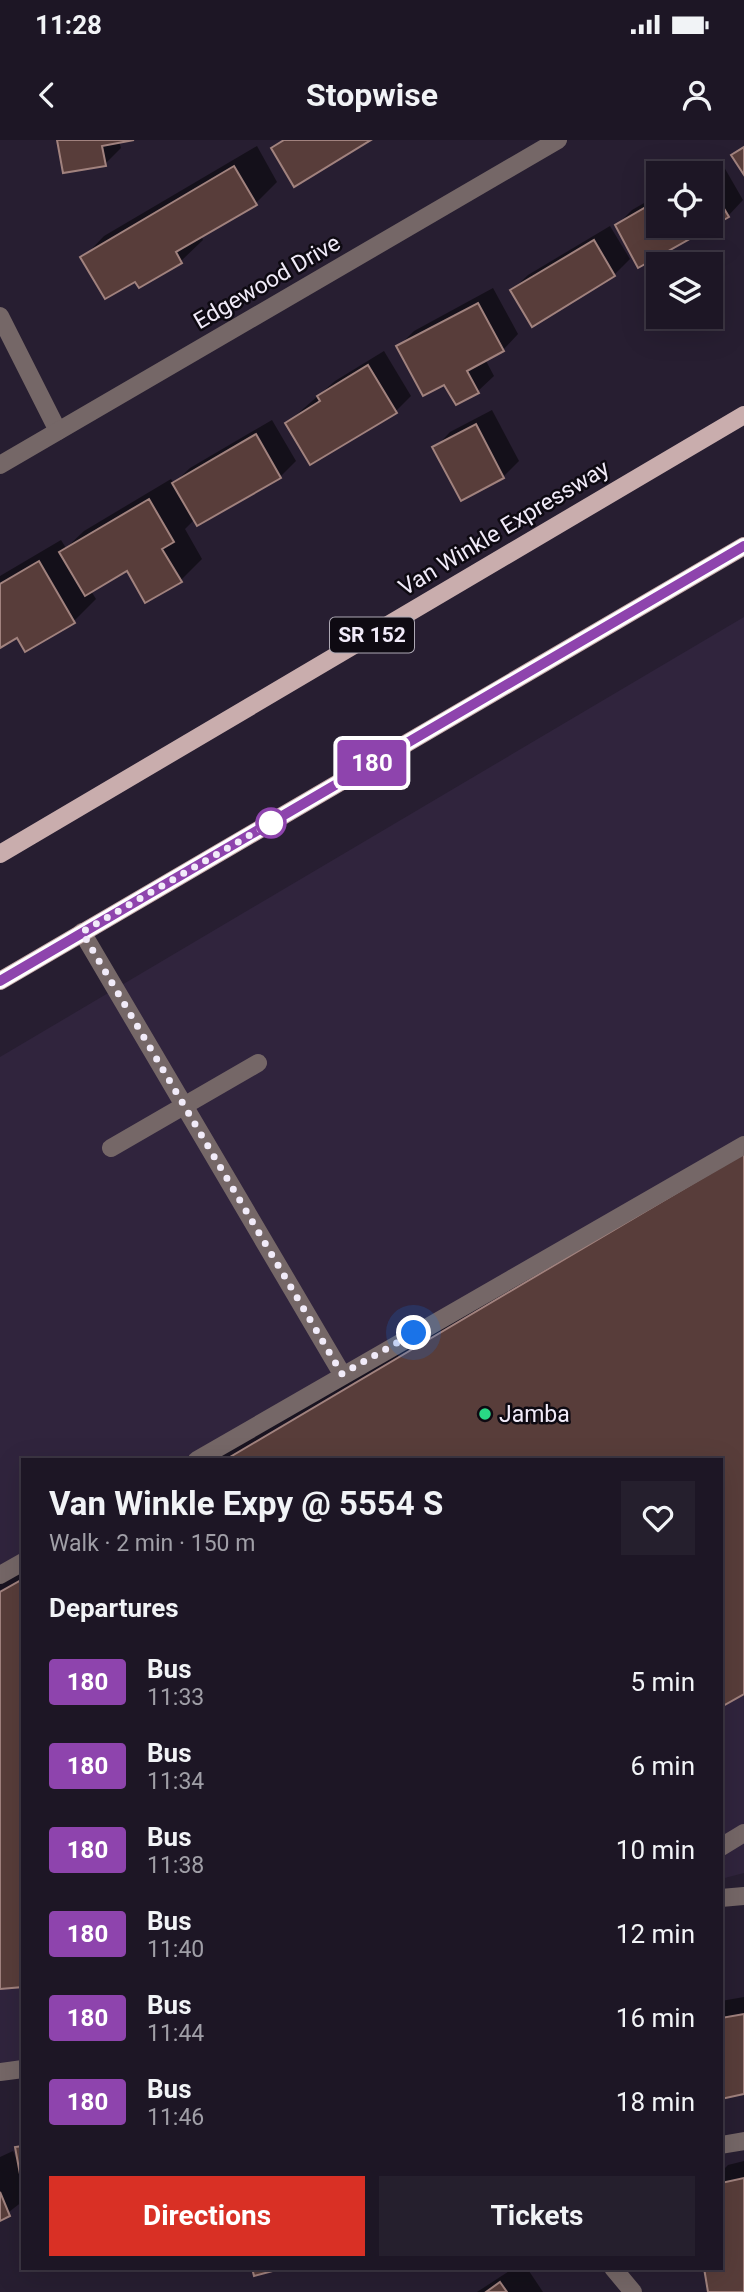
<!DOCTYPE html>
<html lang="en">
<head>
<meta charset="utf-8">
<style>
	:root { --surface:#1d1625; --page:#251f2d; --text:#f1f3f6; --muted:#a09fa7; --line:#3b3542; --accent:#d93025 }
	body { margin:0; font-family:Roboto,sans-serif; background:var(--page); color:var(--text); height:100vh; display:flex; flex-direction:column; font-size:26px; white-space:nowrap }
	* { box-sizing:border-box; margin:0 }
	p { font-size:23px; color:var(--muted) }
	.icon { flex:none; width:38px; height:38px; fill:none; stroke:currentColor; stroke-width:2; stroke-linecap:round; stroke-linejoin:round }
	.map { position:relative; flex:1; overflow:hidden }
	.drawer { position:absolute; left:21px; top:1318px; width:702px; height:812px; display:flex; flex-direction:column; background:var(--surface); border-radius:0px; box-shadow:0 7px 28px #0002,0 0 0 2px var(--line) }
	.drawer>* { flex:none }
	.badge { padding:0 14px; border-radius:5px; font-size:24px; line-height:46px }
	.controls { position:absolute; left:646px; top:21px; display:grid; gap:14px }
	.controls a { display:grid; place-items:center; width:77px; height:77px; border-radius:0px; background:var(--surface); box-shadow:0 7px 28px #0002,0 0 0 2px var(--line); font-size:35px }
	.you { position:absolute; width:35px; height:35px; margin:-18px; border:5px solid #fff; border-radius:50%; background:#1a73e8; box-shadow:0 0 0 10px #1a73e833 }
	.map>.badge { position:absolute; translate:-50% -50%; box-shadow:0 0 0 4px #fff }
	h2 { padding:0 28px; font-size:26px; line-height:63px }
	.round { display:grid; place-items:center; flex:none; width:74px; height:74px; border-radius:0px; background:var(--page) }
	.summary { display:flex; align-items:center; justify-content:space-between; height:119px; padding:0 28px }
	h1 { font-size:33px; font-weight:700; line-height:52px }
	.action { display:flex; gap:14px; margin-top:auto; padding:14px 28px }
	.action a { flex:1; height:80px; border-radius:0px; background:var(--accent); color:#fff; font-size:28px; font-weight:700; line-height:80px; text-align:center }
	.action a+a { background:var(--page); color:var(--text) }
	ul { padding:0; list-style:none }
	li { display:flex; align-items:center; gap:21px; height:84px; padding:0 28px }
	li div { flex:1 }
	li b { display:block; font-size:26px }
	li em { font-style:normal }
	li .badge { min-width:77px; font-weight:700; text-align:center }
	.status { display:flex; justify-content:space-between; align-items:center; height:49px; padding:0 35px; background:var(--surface); direction:ltr }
	.status svg { height:19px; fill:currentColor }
	header { display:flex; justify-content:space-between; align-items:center; height:91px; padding:0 28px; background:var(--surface); font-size:32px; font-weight:700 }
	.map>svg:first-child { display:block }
</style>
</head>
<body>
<div class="status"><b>11:28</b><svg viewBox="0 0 49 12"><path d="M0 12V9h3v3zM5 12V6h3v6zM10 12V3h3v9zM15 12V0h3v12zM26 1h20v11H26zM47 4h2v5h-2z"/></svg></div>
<header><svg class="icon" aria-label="back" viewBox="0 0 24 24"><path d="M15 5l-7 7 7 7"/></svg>Stopwise<svg class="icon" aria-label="person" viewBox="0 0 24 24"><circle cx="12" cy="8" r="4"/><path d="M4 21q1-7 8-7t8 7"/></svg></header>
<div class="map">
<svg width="744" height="2152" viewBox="0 0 744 2152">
	<rect width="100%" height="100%" fill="#271e31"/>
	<path fill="#30243d" d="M744,477V1733L721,1739V1320H23V1926L0,1932V917Z"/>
	<g fill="#0007">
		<path d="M59,0H124L119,1L121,8L105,24Z"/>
		<path d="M257,6L277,42L256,63L201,95L203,100L181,121L139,146L136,140L83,118L104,96Z"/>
		<path d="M720,20L743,60L728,76L710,85V33H697Z"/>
		<path d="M658,55V86H710L639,125L617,85L632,70Z"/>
		<path d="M610,86L630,119L614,135L512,150L528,135Z"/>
		<path d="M493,148L518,194L503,210L485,219L494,236L478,251L445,242L398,207L414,191Z"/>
		<path d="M384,211L411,256L396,271L287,283L335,241Z"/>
		<path d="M492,270L519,321L503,337L435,308L450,292Z"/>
		<path d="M272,280L296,321L280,337L197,384L195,379L185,389L202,419L181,440L127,429L91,451L96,459L74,481L18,495L0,506V436L61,400L66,408L84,391L171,339L174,343L190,328Z"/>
		<path d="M744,1003V1552L721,1565V1320H209Z"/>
		<path d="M23,1430V1845L0,1847V1443Z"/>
		<path d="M744,1857V1952L721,1957V1861Z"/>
		<path d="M23,2002V2061L0,2079V2017L13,2011L18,2023L17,2008Z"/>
		<path d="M744,2021V2152H710L705,2128H721V2032L728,2025Z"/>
		<path d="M514,2128H527L543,2152H477Z"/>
	</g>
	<g fill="#583d3a" stroke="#a1827e" stroke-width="2">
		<path d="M57,0H134L102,6L106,26L63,33Z"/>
		<path d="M284,0H371L294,47L271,8Z"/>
		<path d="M744,7V35L731,15Z"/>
		<path d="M234,26L257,65L176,112L182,123L139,148L135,142L105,159L80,117Z"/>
		<path d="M710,45L729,77L638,128L615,85L658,60V86H710Z"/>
		<path d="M594,100L615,136L532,187L510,150Z"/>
		<path d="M478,163L504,211L467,231L479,253L456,265L444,245L423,256L396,206Z"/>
		<path d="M368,225L397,273L310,325L285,283L320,261L317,256Z"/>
		<path d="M476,284L504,338L461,361L432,307Z"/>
		<path d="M256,294L281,338L197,386L172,343Z"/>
		<path d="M149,359L174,402L162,409L182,442L145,463L127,431L85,456L59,412Z"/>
		<path d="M39,421L75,483L25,512L17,498L0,508V444Z"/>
		<path d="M744,1013V1554L721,1567V1320H225Z"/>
		<path d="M23,1439V1847L0,1849V1452Z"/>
		<path d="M744,1874V1954L721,1959V1878Z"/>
		<path d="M23,2006V2045H22L15,2007Z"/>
		<path d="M744,2038V2152H708L704,2128H721V2043Z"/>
		<path d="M0,2052L10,2076L0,2081Z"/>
		<path d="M252,2128H284L254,2136Z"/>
		<path d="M500,2142L507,2152H486Z"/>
	</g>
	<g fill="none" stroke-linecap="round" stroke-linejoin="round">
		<g stroke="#756767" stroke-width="18">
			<path d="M0,176L58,291"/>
			<path d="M0,325L558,0"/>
			<path d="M82,792L342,1234"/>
			<path d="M111,1008L258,923"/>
			<path d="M197,1320L744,1005"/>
			<path d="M0,1435L23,1422"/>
			<path d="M721,1707L744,1693"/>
			<path d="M721,1758L744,1756"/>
			<path d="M0,1932L23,1929"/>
			<path d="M721,2005L744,2001"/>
			<path d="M613,2128L633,2152"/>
		</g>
		<g stroke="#c9adad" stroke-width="18">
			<path d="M0,714L744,275"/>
			<path d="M0,841L744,406"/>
		</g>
	</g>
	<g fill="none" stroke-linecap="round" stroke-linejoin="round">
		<defs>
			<path id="line" d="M0,841L744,406"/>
		</defs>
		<use href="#line" stroke="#fff" stroke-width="16"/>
		<use href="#line" stroke="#8e44ad" stroke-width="10"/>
		<path stroke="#f1ebf9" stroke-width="7" stroke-dasharray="0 12.6" d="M271,683L82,792L342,1234L414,1193"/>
	</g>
	<circle fill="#fff" stroke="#8e44ad" stroke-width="3.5" cx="271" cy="683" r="14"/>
	<circle fill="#29d885" stroke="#0e0a12" stroke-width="2.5" cx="485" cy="1274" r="7"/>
	<g text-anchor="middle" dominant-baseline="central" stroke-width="5" stroke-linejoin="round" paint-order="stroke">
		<rect fill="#0e0a12" stroke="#ada8b4" stroke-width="2" x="330" y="477.5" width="84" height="35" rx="5"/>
		<g font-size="21" font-weight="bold" fill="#f1ebf9">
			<text x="372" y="495">SR 152</text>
		</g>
		<g font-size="23" fill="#f1ebf9" stroke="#0e0a12">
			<text transform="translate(267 142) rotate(-30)">Edgewood Drive</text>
			<text transform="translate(504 388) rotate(-31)">Van Winkle Expressway</text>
		</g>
		<g font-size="23" fill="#f1ebf9" stroke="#0e0a12" text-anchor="start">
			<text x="499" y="1274">Jamba</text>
		</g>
	</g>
</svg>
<div class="controls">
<a><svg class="icon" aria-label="locate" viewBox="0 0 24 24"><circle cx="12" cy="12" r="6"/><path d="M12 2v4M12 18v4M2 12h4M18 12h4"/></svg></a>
<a><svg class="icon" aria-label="layers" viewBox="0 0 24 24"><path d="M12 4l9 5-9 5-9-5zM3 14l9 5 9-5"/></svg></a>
</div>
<div class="you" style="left:414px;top:1193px"></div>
<b class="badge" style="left:372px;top:623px;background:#8e44ad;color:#fff">180</b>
<section class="drawer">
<div class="summary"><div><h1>Van Winkle Expy @ 5554 S</h1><p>Walk · 2 min · 150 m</p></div><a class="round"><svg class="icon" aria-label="heart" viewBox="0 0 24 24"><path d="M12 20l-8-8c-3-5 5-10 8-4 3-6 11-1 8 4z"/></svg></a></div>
<h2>Departures</h2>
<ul>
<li><span class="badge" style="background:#8e44ad;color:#fff">180</span><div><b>Bus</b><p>11:33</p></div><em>5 min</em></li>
<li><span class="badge" style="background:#8e44ad;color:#fff">180</span><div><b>Bus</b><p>11:34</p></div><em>6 min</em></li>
<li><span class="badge" style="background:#8e44ad;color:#fff">180</span><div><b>Bus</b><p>11:38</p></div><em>10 min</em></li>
<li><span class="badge" style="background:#8e44ad;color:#fff">180</span><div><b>Bus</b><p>11:40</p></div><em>12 min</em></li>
<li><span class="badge" style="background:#8e44ad;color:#fff">180</span><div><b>Bus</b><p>11:44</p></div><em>16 min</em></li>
<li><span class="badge" style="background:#8e44ad;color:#fff">180</span><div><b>Bus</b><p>11:46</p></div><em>18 min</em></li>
</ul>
<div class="action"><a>Directions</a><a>Tickets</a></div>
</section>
</div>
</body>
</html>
